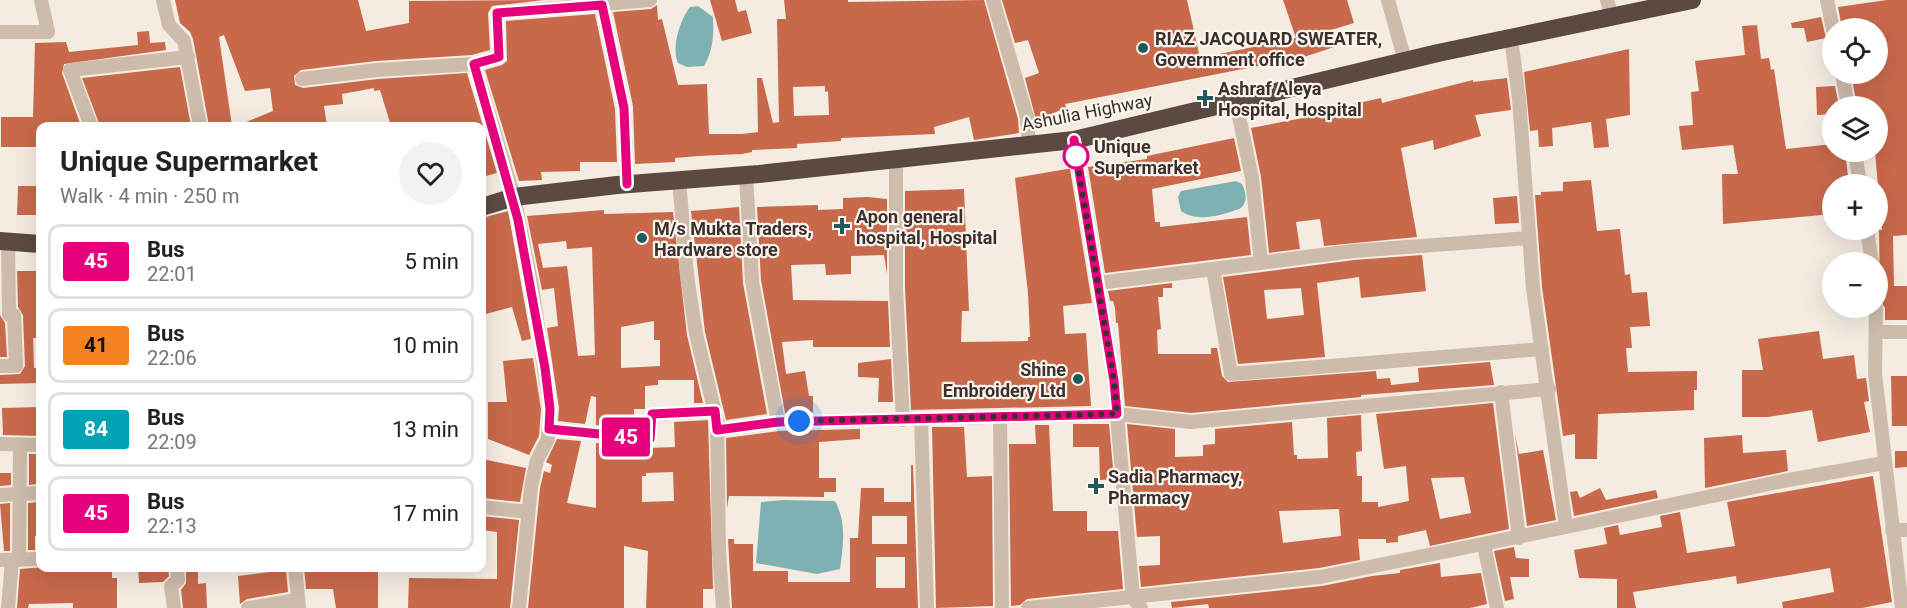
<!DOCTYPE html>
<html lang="en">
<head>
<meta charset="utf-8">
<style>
	:root { --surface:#fff; --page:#f2f2f2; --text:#222; --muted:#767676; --line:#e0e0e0 }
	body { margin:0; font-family:Roboto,sans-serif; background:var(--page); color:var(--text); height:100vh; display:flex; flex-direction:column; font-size:22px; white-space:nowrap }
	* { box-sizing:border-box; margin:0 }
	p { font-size:20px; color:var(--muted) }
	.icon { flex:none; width:33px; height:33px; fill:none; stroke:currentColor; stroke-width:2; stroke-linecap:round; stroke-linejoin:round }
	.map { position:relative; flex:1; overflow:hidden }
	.panel { position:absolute; left:36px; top:122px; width:450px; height:450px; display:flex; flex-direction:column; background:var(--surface); border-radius:12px; box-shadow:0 6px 24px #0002 }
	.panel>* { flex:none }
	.badge { padding:0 12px; border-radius:4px; font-size:21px; line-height:39px }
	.fabs { position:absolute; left:1822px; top:18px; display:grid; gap:12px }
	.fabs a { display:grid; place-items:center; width:66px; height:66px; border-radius:50%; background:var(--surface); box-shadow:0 6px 24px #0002; font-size:30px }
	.you { position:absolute; width:30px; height:30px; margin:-15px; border:4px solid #fff; border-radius:50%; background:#1a73e8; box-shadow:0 0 0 9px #1a73e833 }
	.map>.badge { position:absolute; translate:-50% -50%; box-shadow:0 0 0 3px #fff }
	.round { display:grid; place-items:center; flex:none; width:63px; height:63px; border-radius:32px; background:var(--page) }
	.headline { display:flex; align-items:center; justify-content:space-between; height:102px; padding:0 24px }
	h1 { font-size:28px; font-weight:700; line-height:45px }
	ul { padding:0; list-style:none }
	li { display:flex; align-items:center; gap:18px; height:75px; margin:0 12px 9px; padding:0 12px; border:3px solid var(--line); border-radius:12px }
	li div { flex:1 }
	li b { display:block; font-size:22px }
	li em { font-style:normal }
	li .badge { min-width:66px; font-weight:700; text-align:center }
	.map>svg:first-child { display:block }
</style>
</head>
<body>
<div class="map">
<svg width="1907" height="608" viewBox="0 0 1907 608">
	<rect width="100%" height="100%" fill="#f4ebe1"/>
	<g fill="#7fb0b2">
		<path d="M698,6L713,17C714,35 713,50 704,66L687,67L678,63C671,47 680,20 690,7Z"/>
		<path d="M1236,181L1242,184C1246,193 1248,201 1241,208C1224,215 1197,223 1181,211L1178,197L1181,191Z"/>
		<path d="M783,500L835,501C847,523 843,545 840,569L817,574L756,563L761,502Z"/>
	</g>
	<g fill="#c8694b" fill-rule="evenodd">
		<path d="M175,0H358L366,31L409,23V1L544,0L492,6L488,13L490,50L472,55L376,61L301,70L294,76L295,85L303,88L378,79L467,73L497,173L482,177V126H391L380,90L374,91V88L342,94L343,104L324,106L327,126H236L273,111L270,88L245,91L224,35L219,37L232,126H209L193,39L190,32L180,23Z"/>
		<path d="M710,0H735L738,12L746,10L752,33L722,41Z"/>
		<path d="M784,0H848V2L984,0L1018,119L1019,133L974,140L969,117L934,127L935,134L841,138V141L797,144V148L752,150V152L742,154L698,156L675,158V162L635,164L633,106L613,12L651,9L657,5L658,20L662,19L678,85L707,84L709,134H742L758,132L757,78H762L773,123L779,122L777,19H786ZM825,86V92L828,91L829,115L794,116L793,87Z"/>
		<path d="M1002,0H1187L1200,58L1296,38L1283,0H1347L1354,23L1328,31L1334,47L1304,57L1065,104L1066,108L1036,120L1025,78L1039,73L1028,40L1015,43Z"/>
		<path d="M1887,0H1907V235L1893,236L1894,286H1907V320H1885V308L1880,300L1879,230H1882L1875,152H1878V106H1857L1851,74H1878V28H1842L1838,7Z"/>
		<path d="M595,14L615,109L617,162H580V171L541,172L542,180L519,181L485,70L502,65L507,61L506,21Z"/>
		<path d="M1821,17L1826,38L1807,42L1804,28H1792L1791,23Z"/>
		<path d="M1757,25L1761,59L1769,58L1771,70L1774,69L1786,149L1833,144V152H1845L1849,184H1833V214L1723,224L1722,174H1738L1733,145L1682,150L1679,126L1693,125L1691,92L1699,91L1695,61L1745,55L1742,26Z"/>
		<path d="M149,31L150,43L165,42L166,50L64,64L62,73L81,126H40V147H1V117H33L35,43L66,42L69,52L138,45L137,32Z"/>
		<path d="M1629,49L1630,115L1606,119L1609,147L1594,148L1591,122L1552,128L1553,146L1539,147L1538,130L1530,131L1524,72Z"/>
		<path d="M180,67L191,126H158V122L100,126L82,78Z"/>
		<path d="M1507,78L1511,110L1475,115L1481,136L1434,150L1433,140L1401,148L1417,237L1324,246L1320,219L1296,222L1300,249L1269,253L1261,177L1251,128L1324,114L1323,111L1381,98L1382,103L1473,80V82Z"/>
		<path d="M1835,86L1839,106H1833V114L1817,115L1816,87Z"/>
		<path d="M1234,138L1241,171L1152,189L1155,222H1160V227L1247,217L1251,255L1105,273L1088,167L1147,159V156Z"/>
		<path d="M1067,169H1070L1092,303L1063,306L1065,334L1086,333L1091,406L911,410L905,288V191L964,189L969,311H962L961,342L1028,341V337H1030L1028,293L1015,178Z"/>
		<path d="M1591,180L1597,231L1620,229L1625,275L1630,274L1632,293L1647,292L1650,326L1630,327L1632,348H1626L1628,372L1697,371V390H1694V410L1598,414L1597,459H1575V434L1563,436L1542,287L1535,195H1541V192L1563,191V182Z"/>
		<path d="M18,186H40V215H17Z"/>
		<path d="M1517,196L1519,223L1495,224L1493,198Z"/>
		<path d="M868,197L887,199V274L884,255L851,256V274L826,275L825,264L791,265L793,300L888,301L890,347H813V340L782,342L786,374L805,371L809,396H813V412L785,413L761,280L757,207L818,205V210L843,209V198Z"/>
		<path d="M739,207L743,283L767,414L726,420L705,332L691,211Z"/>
		<path d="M604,210V214L673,212L687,335L703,403H694V380H658V385L645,386V409H634V428L596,425V397L591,396L585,424L558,421L559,408L547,328L558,326L554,288L542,290L527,216ZM566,241L567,249L592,247L595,355L578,356L567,266L543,268L538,244ZM654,321V340H660V366L621,368V327Z"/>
		<path d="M508,211L531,339L522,341L512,307L482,315V218Z"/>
		<path d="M1422,255L1426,291L1361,298L1359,277L1317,283L1325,357L1238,364L1223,277L1354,260ZM1301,288L1304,315L1267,319L1264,290Z"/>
		<path d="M17,271H40V338H33L34,368H40V383L0,384V375L20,374L25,366L23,315L18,307Z"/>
		<path d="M1172,283V288H1163V297H1158L1161,329L1157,330L1158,354H1211V348H1217L1222,376L1228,382L1376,371L1377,379L1390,378L1391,385L1419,382L1418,368L1490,362L1494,385L1361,395V397L1191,413L1125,406L1118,323H1116L1115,308L1113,301H1110L1108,291Z"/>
		<path d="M0,315L5,323L7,357H0Z"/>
		<path d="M1819,331L1823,359L1854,355L1857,379L1866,378L1869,401L1864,402L1870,432L1818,442L1812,410L1768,417H1742V370H1763L1758,339Z"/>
		<path d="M533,358L541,409L539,436L529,455L488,439V402H507L503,361Z"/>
		<path d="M891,359L893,402H878L879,378L858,377V363Z"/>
		<path d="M1891,376H1907V426H1892Z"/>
		<path d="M1493,403L1509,529L1430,546L1426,530L1398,536V542L1386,543V539H1358L1360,560L1319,568L1141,587L1139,566L1160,565V536L1137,537L1127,424L1175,429V457L1203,456V445L1215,444V429L1292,422L1294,455H1297V459L1328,458L1327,418L1361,415L1362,451L1356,452L1357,476H1362V502H1378V507L1409,501L1406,466L1384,469L1376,414ZM1464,477L1471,513L1440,519L1431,478ZM1339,509L1341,536L1283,543L1279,511Z"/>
		<path d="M40,407V436L3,435L2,408Z"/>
		<path d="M708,420L713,589H703V608H646L648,551L624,546V608H528L540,488L544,471L550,473L552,465L546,462L557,439L581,441L567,503L596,508V443L648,448L675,447L674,422ZM673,472L674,501L642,502V476H646V473Z"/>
		<path d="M1073,424H1109L1114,479L1100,480L1099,447H1073Z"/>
		<path d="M1035,425H1049L1053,511H1087V531H1118L1123,589L1027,599L1020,605L1011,606L1009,444H1036Z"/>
		<path d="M932,427H964L967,477L992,476L993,606L936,608Z"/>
		<path d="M860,429V439L819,442V478H836V492H824V497L729,496L727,508L726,438L779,431Z"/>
		<path d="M1515,434L1519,454L1543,450L1556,520L1527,526Z"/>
		<path d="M1742,435L1743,453L1786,450L1788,471L1705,488L1704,438Z"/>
		<path d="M1895,451H1907V467L1895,468Z"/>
		<path d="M29,454H40L38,484L29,485Z"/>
		<path d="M482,459L526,468L520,502L482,498Z"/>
		<path d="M911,465H913L918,608H732L728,539H734V544H753V571H788V582H850V538H858L861,488H884V502H911ZM872,516H907V544H872ZM876,557H905V588H876Z"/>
		<path d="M0,473H11V485L0,486Z"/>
		<path d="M1873,476L1892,602L1862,608H1783L1782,602L1834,592L1830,568L1737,584L1736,576L1633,592L1636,608H1617V579L1579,578L1574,550L1607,544L1604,528L1618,525L1620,535L1662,527L1660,516L1680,512L1687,553L1735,546L1727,502Z"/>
		<path d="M1600,488L1606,500L1656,490L1658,498L1574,516L1570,492L1577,491L1580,498Z"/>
		<path d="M39,502V536H35V550H28V503Z"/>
		<path d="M10,503V551H4L0,504Z"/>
		<path d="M482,516L519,520L510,608H408L409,578L497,579V532L482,530Z"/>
		<path d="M1514,547L1516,558L1529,559V577H1510L1514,599L1505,601L1494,551Z"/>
		<path d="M1440,563L1441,577L1481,573L1487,604L1470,608H1209L1208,604L1172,608L1171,602L1322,586L1372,576L1400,573V570Z"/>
		<path d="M44,567H112V578H117V608H73V603L29,604L28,608H17L20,569Z"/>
		<path d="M138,567H168L169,576L163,582L139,583Z"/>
		<path d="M186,567H198V584L206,583L207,608H183L181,590L186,583Z"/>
		<path d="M304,567H378V608H336L333,589H306Z"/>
		<path d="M286,570L288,592L247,599L240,604L238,576Z"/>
	</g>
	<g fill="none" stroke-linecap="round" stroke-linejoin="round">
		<g stroke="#cdbbac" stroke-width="14">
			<path d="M163,0L169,25L184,41L200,126"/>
			<path d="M993,0L1027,117L1029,145"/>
			<path d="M1388,0L1405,61"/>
			<path d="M1607,0L1612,17"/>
			<path d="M1827,0L1833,30"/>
			<path d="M602,5L624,108L627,184"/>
			<path d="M0,32H48L41,0"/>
			<path d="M1842,74L1848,106"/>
			<path d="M302,79L377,70L474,64"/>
			<path d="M1236,102L1252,178L1261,262"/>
			<path d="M91,126L70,70L188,57"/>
			<path d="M1074,140L1114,381L1133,598L1141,608"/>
			<path d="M1855,152L1860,184"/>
			<path d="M896,161V288L903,420"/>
			<path d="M746,175L752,281L778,422"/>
			<path d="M679,180L687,275L696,334L717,421L719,552L723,608"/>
			<path d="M1867,230L1872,262"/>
			<path d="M1213,269L1353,251L1529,238"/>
			<path d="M1098,283L1213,269L1231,374L1542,349"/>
			<path d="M1876,308L1875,373L1902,608"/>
			<path d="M1877,332H1907"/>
			<path d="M0,366H16L14,315H9L8,242"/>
			<path d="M1501,392L1519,538"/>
			<path d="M1000,417L1002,608"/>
			<path d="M921,419L927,608"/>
			<path d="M549,429L649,439L653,414L715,411"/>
			<path d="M717,430L778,422L1117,414L1191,422L1549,389"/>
			<path d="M0,444L40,445"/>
			<path d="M0,495L40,493"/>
			<path d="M482,507L528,512"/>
			<path d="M1566,527L1783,481L1884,463"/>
			<path d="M1892,530H1907"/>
			<path d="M1484,545L1497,608"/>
			<path d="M0,560L40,559"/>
			<path d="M19,560L20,445"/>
			<path d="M295,567L299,607"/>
			<path d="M8,608L12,560"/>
			<path d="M174,608L171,586L178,580L177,567"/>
			<path d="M248,608L298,600"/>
			<path d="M519,608L531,487L537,460L548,439L550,409L532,286L514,197L474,64L499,57L497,13L650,0"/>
			<path d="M1028,608L1320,577L1566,527L1533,288L1519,99L1511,38"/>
		</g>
		<g stroke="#5c4a42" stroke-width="18">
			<path d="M482,207L514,197L617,185L759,174L1074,140L1438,53L1692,0"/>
			<path d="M0,241L40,244"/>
		</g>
	</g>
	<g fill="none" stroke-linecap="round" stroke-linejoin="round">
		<defs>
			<path id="line" d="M627,184L624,108L602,5L497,13L499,57L474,64L518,220L545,368L550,409L549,429L650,439L652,414L715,411L717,430L778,422L1117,414L1114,381L1074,140"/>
		</defs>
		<use href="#line" stroke="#fff" stroke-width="14"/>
		<use href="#line" stroke="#e6007e" stroke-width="9"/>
		<path stroke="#3b302b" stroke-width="6" stroke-dasharray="0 10.8" d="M799,421L1117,414L1114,381L1076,156"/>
	</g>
	<g fill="#1f5a5e" stroke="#fbf5ee" stroke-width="2">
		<circle cx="1143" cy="48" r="6"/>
		<path d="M1202 89h6v6h6v6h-6v6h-6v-6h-6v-6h6z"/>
		<path d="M839 217h6v6h6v6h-6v6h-6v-6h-6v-6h6z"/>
		<circle cx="642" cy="238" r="6"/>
		<circle cx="1078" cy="379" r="6"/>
		<path d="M1093 477h6v6h6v6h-6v6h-6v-6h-6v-6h6z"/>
	</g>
	<circle fill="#fff" stroke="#e6007e" stroke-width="3" cx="1076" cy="156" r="12"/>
	<g text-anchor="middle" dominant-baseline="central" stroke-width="4.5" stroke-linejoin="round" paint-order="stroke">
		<g font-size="18" font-weight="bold" fill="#3b302b" stroke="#fbf5ee" text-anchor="start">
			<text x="1155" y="38">RIAZ JACQUARD SWEATER,<tspan x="1155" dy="21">Government office</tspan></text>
			<text x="1218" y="88">Ashraf Aleya<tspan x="1218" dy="21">Hospital, Hospital</tspan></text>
			<text x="856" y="216">Apon general<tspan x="856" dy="21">hospital, Hospital</tspan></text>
			<text x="654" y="228">M/s Mukta Traders,<tspan x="654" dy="21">Hardware store</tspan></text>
			<text x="1066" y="369" text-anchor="end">Shine<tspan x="1066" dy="21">Embroidery Ltd</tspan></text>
			<text x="1108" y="476">Sadia Pharmacy,<tspan x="1108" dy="21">Pharmacy</tspan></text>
		</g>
		<g font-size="18" fill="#3b302b" stroke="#fbf5ee">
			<text transform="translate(1087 112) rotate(-11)">Ashulia Highway</text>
		</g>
		<g font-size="18" font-weight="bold" fill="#3b302b" stroke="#fbf5ee" text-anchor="start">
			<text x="1094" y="146">Unique<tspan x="1094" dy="21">Supermarket</tspan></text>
		</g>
	</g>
</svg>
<div class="fabs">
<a><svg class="icon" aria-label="locate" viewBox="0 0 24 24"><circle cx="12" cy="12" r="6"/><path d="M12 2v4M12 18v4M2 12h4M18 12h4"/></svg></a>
<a><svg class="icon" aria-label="layers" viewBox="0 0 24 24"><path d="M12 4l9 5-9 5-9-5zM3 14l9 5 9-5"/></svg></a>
<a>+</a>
<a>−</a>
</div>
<div class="you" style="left:799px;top:421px"></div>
<b class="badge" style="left:626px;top:437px;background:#e6007e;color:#fff">45</b>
<section class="panel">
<div class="headline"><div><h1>Unique Supermarket</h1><p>Walk · 4 min · 250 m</p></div><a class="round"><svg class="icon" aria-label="heart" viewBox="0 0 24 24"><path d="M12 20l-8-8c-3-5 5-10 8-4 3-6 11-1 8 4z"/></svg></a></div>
<ul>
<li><span class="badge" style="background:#e6007e;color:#fff">45</span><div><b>Bus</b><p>22:01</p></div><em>5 min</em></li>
<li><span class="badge" style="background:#f58220;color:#111">41</span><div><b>Bus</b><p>22:06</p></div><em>10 min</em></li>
<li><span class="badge" style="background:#00a3b4;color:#fff">84</span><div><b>Bus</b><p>22:09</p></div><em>13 min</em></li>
<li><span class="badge" style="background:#e6007e;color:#fff">45</span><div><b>Bus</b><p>22:13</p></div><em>17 min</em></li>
</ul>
</section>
</div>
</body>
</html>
